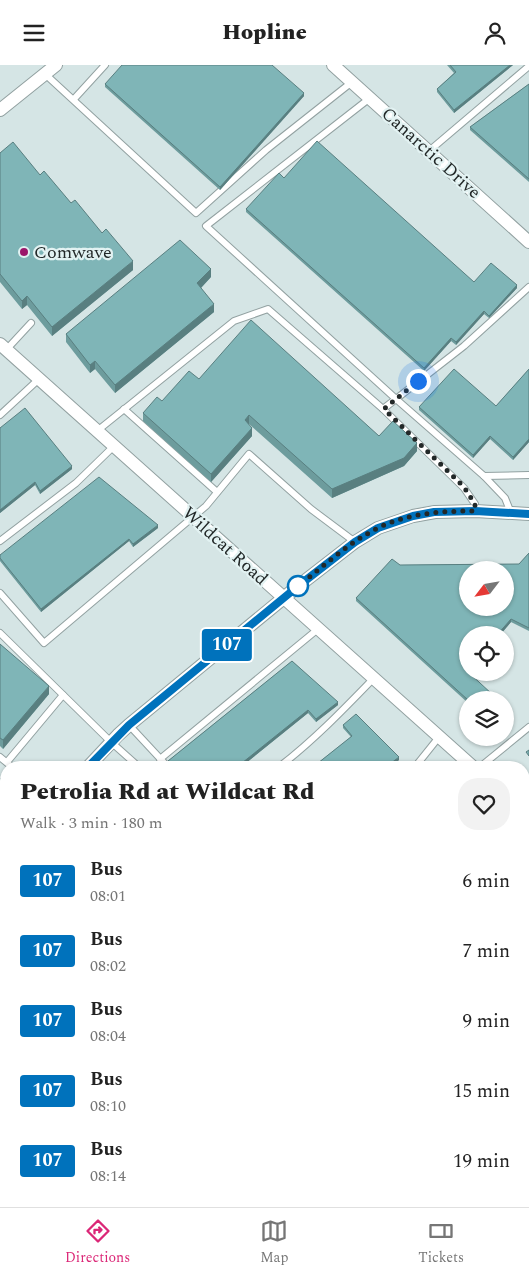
<!DOCTYPE html>
<html lang="en">
<head>
<meta charset="utf-8">
<style>
	:root { --surface:#fff; --page:#f2f2f2; --text:#222; --muted:#767676; --line:#e0e0e0; --accent:#db2777 }
	body { margin:0; font-family:Spectral,serif; background:var(--page); color:var(--text); height:100vh; display:flex; flex-direction:column; font-size:19px; white-space:nowrap }
	* { box-sizing:border-box; margin:0 }
	p { font-size:16px; color:var(--muted) }
	.icon { flex:none; width:28px; height:28px; fill:none; stroke:currentColor; stroke-width:2; stroke-linecap:round; stroke-linejoin:round }
	.map { position:relative; flex:1; overflow:hidden }
	.panel { position:absolute; left:0px; top:696px; width:530px; height:446px; display:flex; flex-direction:column; background:var(--surface); border-radius:20px 20px 0 0; box-shadow:0 1px 4px #0004 }
	.panel>* { flex:none }
	.badge { padding:0 10px; border-radius:4px; font-size:18px; line-height:32px }
	.needle { width:32px; rotate:239deg }
	.tools { position:absolute; left:459px; top:496px; display:grid; gap:10px }
	.tools a { display:grid; place-items:center; width:55px; height:55px; border-radius:50%; background:var(--surface); box-shadow:0 1px 4px #0004; font-size:25px }
	.you { position:absolute; width:25px; height:25px; margin:-12px; border:4px solid #fff; border-radius:50%; background:#1a73e8; box-shadow:0 0 0 8px #1a73e833 }
	.map>.badge { position:absolute; translate:-50% -50%; box-shadow:0 0 0 2px #fff }
	.round { display:grid; place-items:center; flex:none; width:52px; height:52px; border-radius:20px; background:var(--page) }
	.summary { display:flex; align-items:center; justify-content:space-between; height:85px; padding:0 20px }
	h1 { font-size:24px; font-weight:800; line-height:38px }
	ul { padding:0; list-style:none }
	li { display:flex; align-items:center; gap:15px; height:70px; padding:0 20px }
	li div { flex:1 }
	li b { display:block; font-size:19px }
	li em { font-style:normal }
	li .badge { min-width:55px; font-weight:700; text-align:center }
	header { display:flex; justify-content:space-between; align-items:center; height:65px; padding:0 20px; background:var(--surface); font-size:22px; font-weight:800 }
	.dock { display:flex; justify-content:space-around; align-items:center; height:70px; border-top:1px solid var(--line); background:var(--surface); font-size:14px; color:var(--muted) }
	.dock a { display:grid; justify-items:center; gap:2px }
	.dock .active { color:var(--accent) }
	.map>svg:first-child { display:block }
</style>
</head>
<body>
<header><svg class="icon" aria-label="menu" viewBox="0 0 24 24"><path d="M4 6h16M4 12h16M4 18h16"/></svg>Hopline<svg class="icon" aria-label="person" viewBox="0 0 24 24"><circle cx="12" cy="8" r="4"/><path d="M4 21q1-7 8-7t8 7"/></svg></header>
<div class="map">
<svg width="529" height="1142" viewBox="0 0 529 1142">
	<rect width="100%" height="100%" fill="#d5e5e5"/>
	<path fill="#a3cbcc" d="M524,1035L529,1040V1142H4L9,1136H524Z"/>
	<g fill="none" stroke-linecap="round" stroke-linejoin="round">
		<defs>
			<g id="lane">
				<path d="M45,9L196,148L266,85L352,17"/>
				<path d="M370,33L206,161L396,334L464,281L529,222"/>
				<path d="M74,34L105,0"/>
				<path d="M429,86L529,1"/>
				<path d="M6,285L31,258"/>
				<path d="M124,344L217,427"/>
				<path d="M383,344L396,334L484,411L529,410"/>
				<path d="M0,350L39,314"/>
				<path d="M97,366L234,256L268,244L383,344L464,423L475,439V446"/>
				<path d="M484,411L505,433L511,448"/>
				<path d="M0,476L76,418L114,381"/>
				<path d="M0,528L44,578L206,441L249,389L311,444L355,477"/>
				<path d="M0,568L111,677L139,702"/>
				<path d="M129,660L168,702"/>
				<path d="M0,692L12,702"/>
				<path d="M160,694L318,564"/>
				<path d="M7,697L63,630"/>
				<path d="M279,702C313,676 343,645 373,614"/>
				<path d="M415,702L439,672"/>
				<path d="M480,702L529,662"/>
				<path d="M524,840L529,836"/>
				<path d="M0,846L6,851"/>
			</g>
			<g id="street">
				<path d="M333,0L529,177"/>
				<path d="M0,45L56,0"/>
				<path d="M0,279L473,702"/>
				<path d="M88,702L118,670L129,660L297,522L355,477L378,463L413,451L435,447L475,446L529,449"/>
				<path d="M524,748L529,753"/>
				<path d="M0,804L6,796"/>
			</g>
		</defs>
		<use href="#lane" stroke="#92a1a1" stroke-width="8"/>
		<use href="#street" stroke="#92a1a1" stroke-width="14"/>
		<use href="#lane" stroke="#fff" stroke-width="6"/>
		<use href="#street" stroke="#fff" stroke-width="12"/>
	</g>
	<g fill="#6d9c9d">
		<path d="M447,0H513L454,48L437,27V24L454,8Z"/>
		<path d="M105,19L304,31L220,125L105,22Z"/>
		<path d="M529,19V117L470,65V62Z"/>
		<path d="M0,88L40,110L71,138L133,205L52,271L27,240L22,244L0,217Z"/>
		<path d="M284,113L474,217L517,223L489,253L484,249L456,280L451,276L424,306L246,147V144Z"/>
		<path d="M211,212L201,223L214,247L115,328L95,304L90,308L66,277V269Z"/>
		<path d="M529,304V377L513,395L490,374L473,393L419,345V342L496,341Z"/>
		<path d="M199,314L379,371L417,386L404,401L332,433L249,359L252,371L211,417L143,356V348Z"/>
		<path d="M0,363L72,404L40,429L35,420L0,448Z"/>
		<path d="M158,463L133,482L129,476L41,547L0,496V490Z"/>
		<path d="M529,488V566L511,557L500,570H468L467,606L493,633L468,635V638L356,536V533L400,500L519,499Z"/>
		<path d="M0,579L49,629L3,684L0,681Z"/>
		<path d="M292,596L338,640L316,657L308,648L241,702H172L168,699V696Z"/>
		<path d="M343,660L399,695L390,702H313L351,672L343,663Z"/>
		<path d="M529,872V904L524,897V876Z"/>
		<path d="M6,984V1076L0,1070V992Z"/>
	</g>
	<g fill="#597f80">
		<path d="M510,0H513L454,48V45Z"/>
		<path d="M304,28V31L220,125V122Z"/>
		<path d="M133,196V205L52,271V262Z"/>
		<path d="M211,204V212L197,227V218Z"/>
		<path d="M517,220V223L489,253V251Z"/>
		<path d="M27,231V240L22,244V236Z"/>
		<path d="M214,239V247L115,328V320Z"/>
		<path d="M484,246V249L456,280V277Z"/>
		<path d="M451,273V276L424,306V303Z"/>
		<path d="M95,296V304L90,308V300Z"/>
		<path d="M249,350V359L245,364V355Z"/>
		<path d="M252,363V371L211,417V409Z"/>
		<path d="M490,371V374L473,393V390Z"/>
		<path d="M529,374V377L513,395V392Z"/>
		<path d="M417,378V386L404,401L332,433V424Z"/>
		<path d="M72,401V404L40,429V426Z"/>
		<path d="M35,417V420L0,448V445Z"/>
		<path d="M158,460V463L133,482V479Z"/>
		<path d="M129,474V476L41,547V544Z"/>
		<path d="M511,554V557L500,570H497Z"/>
		<path d="M49,621V629L3,684V675Z"/>
		<path d="M338,637V640L316,657V654Z"/>
		<path d="M308,645V648L241,702H237Z"/>
		<path d="M399,692V695L390,702H386Z"/>
		<path d="M5,717V726L0,731V723Z"/>
		<path d="M529,819V822L524,826V823Z"/>
	</g>
	<g fill="#7fb5b7" stroke="#597f80" fill-rule="evenodd">
		<path d="M122,0H272L304,28L220,122L105,19Z"/>
		<path d="M450,0H510L454,45L437,24L456,7Z"/>
		<path d="M529,19V114L470,62Z"/>
		<path d="M317,76L474,217L491,198L517,220L489,251L484,246L456,277L451,273L424,303L246,144L279,108L284,113Z"/>
		<path d="M13,77L40,110L44,106L71,138L75,135L102,168L106,164L133,196L52,262L27,231L22,236L0,209V88Z"/>
		<path d="M180,175L211,204L197,218L214,239L115,320L95,296L90,300L66,269Z"/>
		<path d="M251,255L379,371L393,356L417,378L404,393L332,424L249,350L245,355L252,363L211,409L143,348L157,332L162,336L189,306L199,314Z"/>
		<path d="M454,304L496,341L529,304V374L513,392L490,371L473,390L419,342Z"/>
		<path d="M25,343L72,401L40,426L35,417L0,445V363Z"/>
		<path d="M99,412L158,460L133,479L129,474L41,544L0,493V490Z"/>
		<path d="M529,488V563L511,554L497,570H468V603L466,605L493,630L489,635H468L356,533L392,494L400,500L519,499ZM468,505H505V542H468Z"/>
		<path d="M0,579L49,621L3,675L0,673Z"/>
		<path d="M292,596L338,637L316,654L308,645L237,702H175L168,696Z"/>
		<path d="M356,649L399,692L386,702H313L352,671L343,660Z"/>
		<path d="M529,685V691L526,687Z"/>
		<path d="M0,713L5,717L0,723Z"/>
		<path d="M524,791L529,796V819L524,823Z"/>
		<path d="M529,872V895L524,889V876Z"/>
		<path d="M6,984V1065L0,1059V992Z"/>
	</g>
	<g fill="none" stroke-linecap="round" stroke-linejoin="round">
		<defs>
			<path id="line" d="M88,702L129,660L297,522L355,477L378,463L413,451L434,447L475,446L529,449"/>
		</defs>
		<use href="#line" stroke="#fff" stroke-width="11"/>
		<use href="#line" stroke="#0072bc" stroke-width="8"/>
		<path stroke="#222828" stroke-width="5" stroke-dasharray="0 9" d="M298,521L297,522C323,502 348,478 378,463C408,448 442,446 475,446V439L464,422L384,344L418,316"/>
	</g>
	<circle fill="#9b166a" stroke="#e2f2f2" stroke-width="2" cx="24" cy="187" r="5"/>
	<circle fill="#fff" stroke="#0072bc" stroke-width="2.5" cx="298" cy="521" r="10"/>
	<g text-anchor="middle" dominant-baseline="central" stroke-width="4.5" stroke-linejoin="round" paint-order="stroke">
		<g font-size="18" fill="#222828" stroke="#e2f2f2">
			<text transform="translate(431 88) rotate(42)">Canarctic Drive</text>
			<text transform="translate(225 481) rotate(42)">Wildcat Road</text>
		</g>
		<g font-size="18" fill="#222828" stroke="#e2f2f2" text-anchor="start">
			<text x="34" y="187">Comwave</text>
		</g>
	</g>
</svg>
<div class="tools">
<a><svg class="needle" viewBox="-14 -14 28 28"><path d="M0-13l5 13h-10z" fill="#e53935"/><path d="M0 13l5-13h-10z" fill="#767676"/></svg></a>
<a><svg class="icon" aria-label="locate" viewBox="0 0 24 24"><circle cx="12" cy="12" r="6"/><path d="M12 2v4M12 18v4M2 12h4M18 12h4"/></svg></a>
<a><svg class="icon" aria-label="layers" viewBox="0 0 24 24"><path d="M12 4l9 5-9 5-9-5zM3 14l9 5 9-5"/></svg></a>
</div>
<div class="you" style="left:418px;top:316px"></div>
<b class="badge" style="left:227px;top:580px;background:#0072bc;color:#fff">107</b>
<section class="panel">
<div class="summary"><div><h1>Petrolia Rd at Wildcat Rd</h1><p>Walk · 3 min · 180 m</p></div><a class="round"><svg class="icon" aria-label="heart" viewBox="0 0 24 24"><path d="M12 20l-8-8c-3-5 5-10 8-4 3-6 11-1 8 4z"/></svg></a></div>
<ul>
<li><span class="badge" style="background:#0072bc;color:#fff">107</span><div><b>Bus</b><p>08:01</p></div><em>6 min</em></li>
<li><span class="badge" style="background:#0072bc;color:#fff">107</span><div><b>Bus</b><p>08:02</p></div><em>7 min</em></li>
<li><span class="badge" style="background:#0072bc;color:#fff">107</span><div><b>Bus</b><p>08:04</p></div><em>9 min</em></li>
<li><span class="badge" style="background:#0072bc;color:#fff">107</span><div><b>Bus</b><p>08:10</p></div><em>15 min</em></li>
<li><span class="badge" style="background:#0072bc;color:#fff">107</span><div><b>Bus</b><p>08:14</p></div><em>19 min</em></li>
</ul>
</section>
</div>
<nav class="dock">
<a class="active"><svg class="icon" aria-label="directions" viewBox="0 0 24 24"><path d="M12 3l9 9-9 9-9-9zM9 14v-3h6M13 9l2 2-2 2"/></svg>Directions</a>
<a><svg class="icon" aria-label="map" viewBox="0 0 24 24"><path d="M3 6l6-2 6 2 6-2v14l-6 2-6-2-6 2zM9 4v14M15 6v14"/></svg>Map</a>
<a><svg class="icon" aria-label="tickets" viewBox="0 0 24 24"><path d="M3 7h18v10H3zM15 7v10"/></svg>Tickets</a>
</nav>
</body>
</html>
